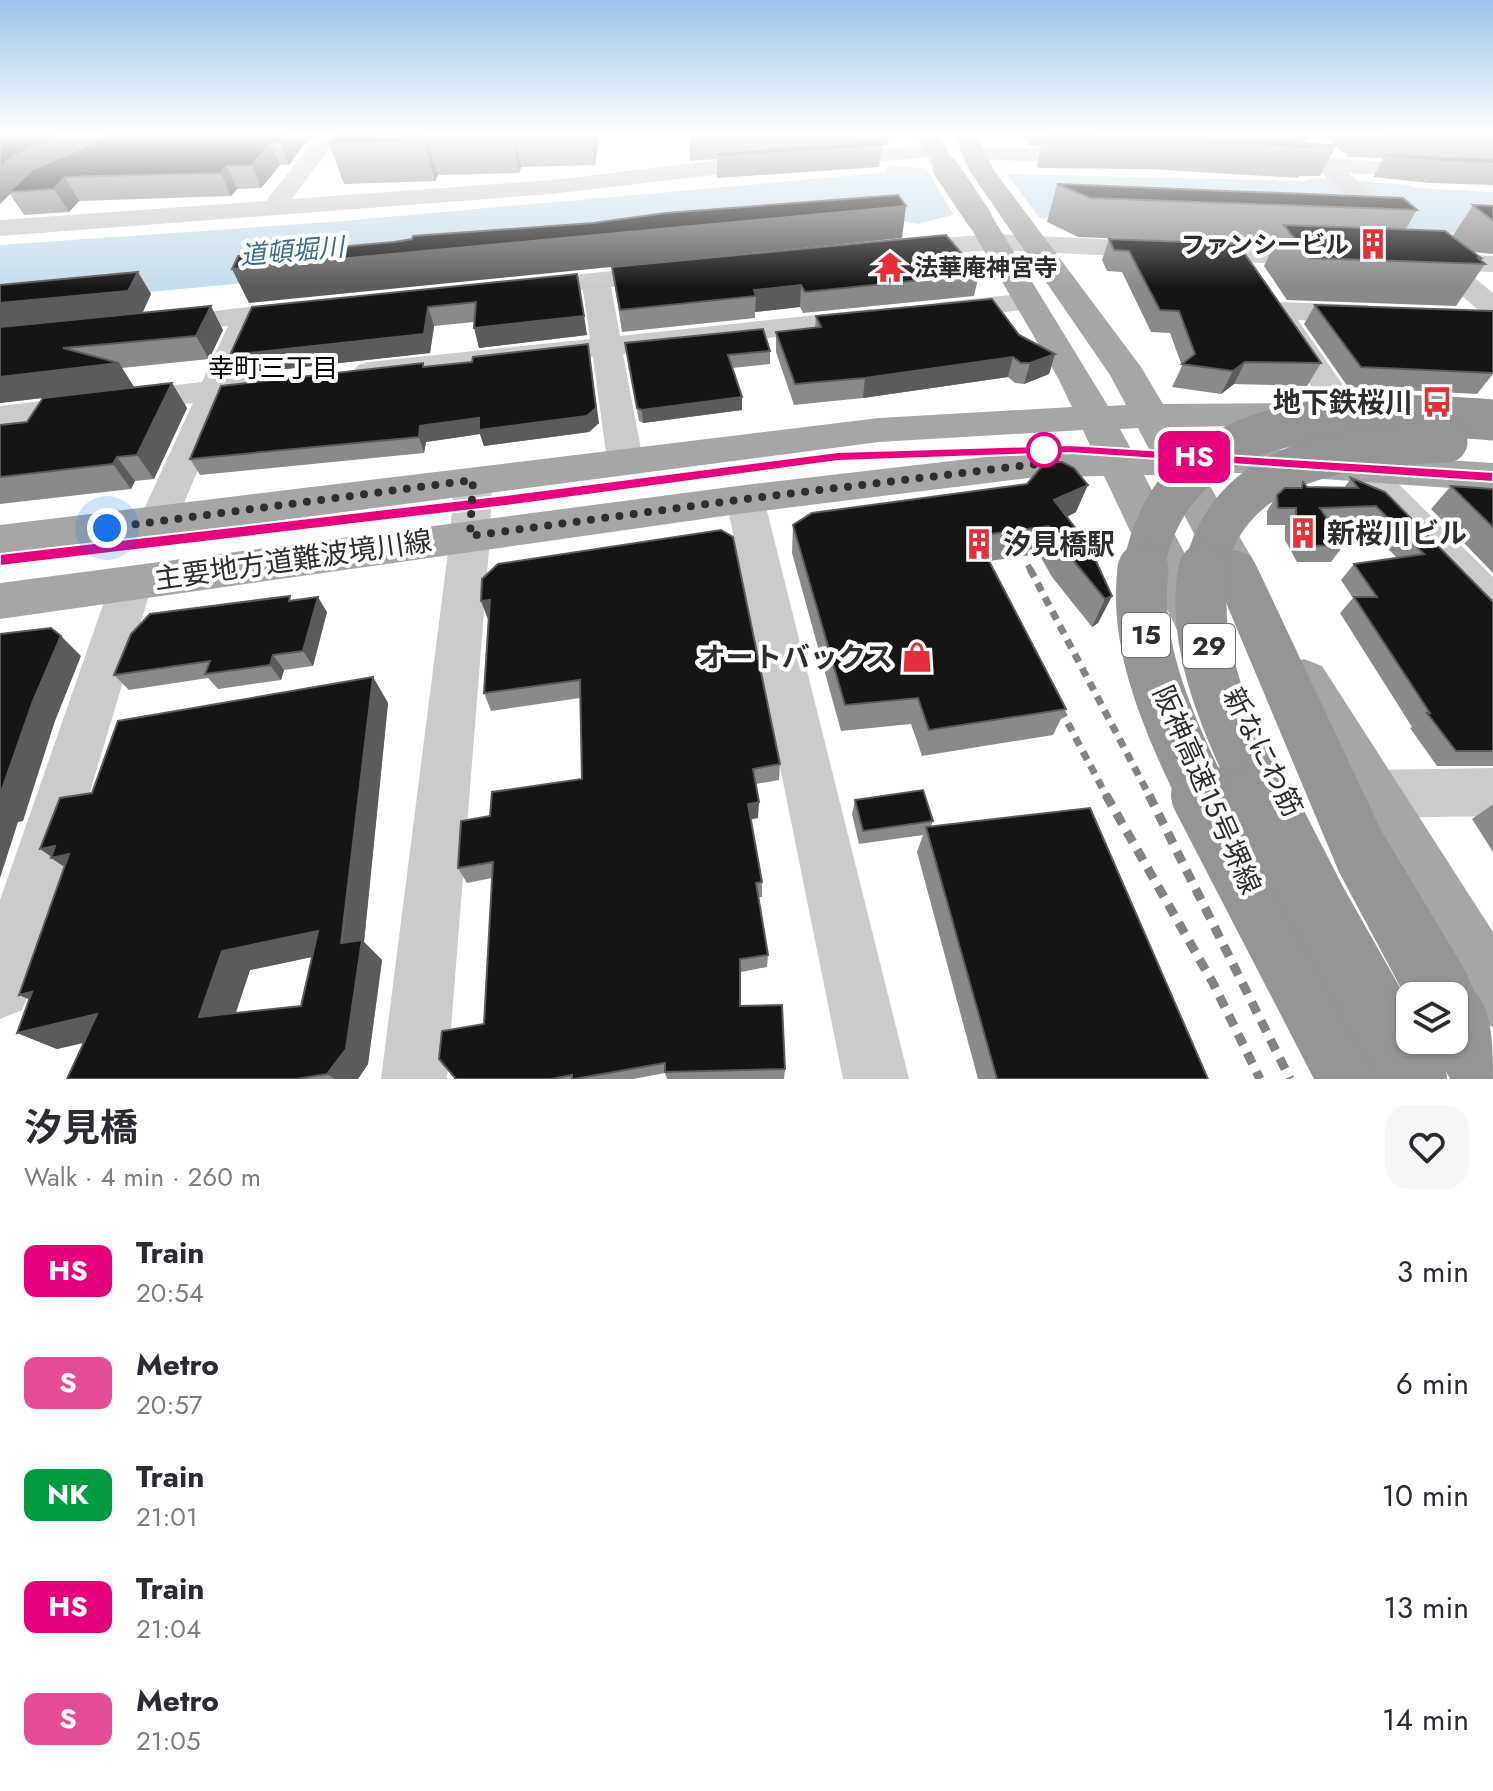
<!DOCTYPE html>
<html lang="en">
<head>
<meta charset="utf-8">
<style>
	:root { --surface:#fff; --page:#f7f7f7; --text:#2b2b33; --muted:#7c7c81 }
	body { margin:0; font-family:Jost,"Noto Sans JP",sans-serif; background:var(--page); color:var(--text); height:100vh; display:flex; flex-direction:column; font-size:30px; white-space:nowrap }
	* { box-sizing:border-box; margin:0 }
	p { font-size:26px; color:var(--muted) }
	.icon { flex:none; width:44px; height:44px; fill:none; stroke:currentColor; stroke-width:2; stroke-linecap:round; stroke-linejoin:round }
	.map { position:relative; height:1079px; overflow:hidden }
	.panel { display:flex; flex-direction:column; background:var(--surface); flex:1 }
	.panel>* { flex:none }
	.badge { padding:0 16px; border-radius:12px; font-size:28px; line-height:52px }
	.tools { position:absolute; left:1396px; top:982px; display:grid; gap:16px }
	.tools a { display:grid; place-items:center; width:72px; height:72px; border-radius:16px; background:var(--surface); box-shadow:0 2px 6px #0004; font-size:40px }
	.you { position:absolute; width:40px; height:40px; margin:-20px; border:6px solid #fff; border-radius:50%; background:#1a73e8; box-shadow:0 0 0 12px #1a73e833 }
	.map>.badge { position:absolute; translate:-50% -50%; box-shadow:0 0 0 4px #fff }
	.round { display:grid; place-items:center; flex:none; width:84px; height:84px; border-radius:24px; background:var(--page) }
	.head { display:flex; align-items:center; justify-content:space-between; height:136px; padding:0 24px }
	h1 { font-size:38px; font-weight:700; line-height:60px }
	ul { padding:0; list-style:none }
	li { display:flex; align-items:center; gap:24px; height:112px; padding:0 24px }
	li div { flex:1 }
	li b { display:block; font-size:30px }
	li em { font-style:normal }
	li .badge { min-width:88px; font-weight:700; text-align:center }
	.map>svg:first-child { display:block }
</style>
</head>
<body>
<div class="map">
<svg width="1493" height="1079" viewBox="0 0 1493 1079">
	<rect width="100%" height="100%" fill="#fff"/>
	<path fill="#c7ddeb" d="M891,166L1003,174L1305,181L1315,178L1411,185L1415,188L1493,192V231L1464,234L952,215L918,224L902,221L0,306V245L331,222L881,173L886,172L887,167Z"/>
	<path fill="#fff" d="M926,168L1004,170L1041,220L955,217Z"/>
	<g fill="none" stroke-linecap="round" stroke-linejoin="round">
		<g fill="#cbcbcb" fill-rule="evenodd">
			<path d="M317,136H338L292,199L552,180L747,157L935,145L946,151L935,157L747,171L552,194L0,236V220L266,201Z"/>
			<path d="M973,147L1093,149L1104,156L1093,163L965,159L962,154L965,149Z"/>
			<path d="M1318,152L1331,159L1493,166V180L1348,173L1446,254L1493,256V272L1466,271L1493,293V317L1483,314L1432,270L1422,268L1418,262L1420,259L1320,172L1273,170L1262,163L1273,156L1308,158Z"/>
			<path d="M995,234L1323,250L1332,252L1336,258L1332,264L1323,266L995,250L899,257L890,255L886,249L890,243L899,241Z"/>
			<path d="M669,265L679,267L683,273L679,279L611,287L620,336L871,309L881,312L886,318L881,324L871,327L623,354L643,460L638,468L625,472L612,468L607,460L593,357L369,382L358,379L353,372L358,365L369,362L590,339L583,290L525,295L515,293L511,287L515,281Z"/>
			<path d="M1029,293L1039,296L1043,302L1039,308L942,320L932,317L927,311L932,305L942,302Z"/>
			<path d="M303,301L313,304L318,310L313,316L259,323L237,378L274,373L286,376L290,383L286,390L228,398L172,532L158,536L144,532L138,522L193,403L0,426V406L202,382L228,326L163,333L152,330L148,324L152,318Z"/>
			<path d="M1277,302L1365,305L1375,308L1380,314L1375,320L1365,323L1298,320L1363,414L1358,421L1346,424L1334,421L1271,325L1275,319L1267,317L1262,311L1267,305Z"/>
			<path d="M1361,457L1374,460L1493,577V621L1478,616L1348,478L1343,469L1348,460Z"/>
			<path d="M473,468L486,471L492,480L490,536L447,1079H381L450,536L454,480L460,471Z"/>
			<path d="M745,486L758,490L764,499L909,1079H843L726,499L732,490Z"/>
			<path d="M132,566L147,571L153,582L31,988L22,1010L0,1019V900L111,582L117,571Z"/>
			<path d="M1493,768V816L1373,818L1355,811L1347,794L1355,777L1373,770Z"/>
		</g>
		<g fill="#a6a6a6" fill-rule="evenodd">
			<path d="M917,136H939L958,169L955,174H937Z"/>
			<path d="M955,136H977L993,169L1141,367L1163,404L1318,403L1331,406L1337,414L1331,422L1318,425L1176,427L1188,448L1239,447L1493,463V491L1239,473L1203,474L1257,567L1250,579L1234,584L1218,579L1163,475H1144L1227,635L1220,649L1203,655L1186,649L1104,476L1037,477L745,513L0,619V583L745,485L1037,451L1092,450L1083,430L879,442L0,557V525L879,418L1072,407L1058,378L965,218L969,212H989L993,218L1108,406L1126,405L1110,375L969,170ZM1138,428L1149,449H1131L1120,429Z"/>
			<path d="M1304,659L1322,666L1493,932V1027L1469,1017L1286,696L1278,681L1286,666Z"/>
		</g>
		<path fill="#959595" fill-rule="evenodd" d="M1234,550L1250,555L1257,567L1381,830L1466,972L1474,991C1493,1008 1493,1051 1493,1079H1450L1429,1040H1454V996H1410V1005L1339,872L1211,567L1218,555Z"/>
		<path stroke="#838383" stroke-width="6" stroke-dasharray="7 6" stroke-linecap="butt" d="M1028,565L1031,571"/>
		<g stroke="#838383" stroke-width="7" stroke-dasharray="9 7" stroke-linecap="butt">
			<path d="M1030,569L1150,797"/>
			<path d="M1053,695L1107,797"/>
		</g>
		<g stroke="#838383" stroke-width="9" stroke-dasharray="12 9" stroke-linecap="butt">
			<path d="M1106,795L1213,983L1260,1079"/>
			<path d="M1149,795L1290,1079"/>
		</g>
		<path stroke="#a6a6a6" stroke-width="26" d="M946,169L979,218"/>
		<g stroke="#959595" stroke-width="41">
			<path d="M1143,571C1172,402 1360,410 1493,420"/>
			<path d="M1204,571C1230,457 1349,446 1447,442"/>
		</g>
		<g stroke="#959595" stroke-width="51">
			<path d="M1143,569C1133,648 1171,728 1204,797"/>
			<path d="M1204,569C1189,647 1230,728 1261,797"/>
		</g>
		<g stroke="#959595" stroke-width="64">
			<path d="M1203,795L1350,1079"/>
			<path d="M1260,795L1316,904L1415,1079"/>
		</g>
	</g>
	<g fill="#8a8a8a" fill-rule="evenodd">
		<path d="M0,136H315L304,144L289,165H280L261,188L237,189L231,196L79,201L69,212L24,215L10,194L0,204Z"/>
		<path d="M334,136H597L598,142L595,165L521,167L519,173L438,175L435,181L344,184L329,143Z"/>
		<path d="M689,136H889L888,145H882L879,167L717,178V159L690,161Z"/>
		<path d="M1025,136H1308L1305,144L1336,146L1320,176H1299L1298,178L1149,169L1038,168L1037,165L1041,146H1029Z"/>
		<path d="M1324,136H1493V185L1429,183L1373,177L1383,158L1349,157Z"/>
		<path d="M1057,184L1417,210L1405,230L1452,237L1473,205L1493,206V254L1473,252L1485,264L1456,306L1287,300L1264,266L1274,245L1078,237L1047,222Z"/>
		<path d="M1109,239L1321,363L1307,386L1234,384L1221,394L1172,387L1182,366L1170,333L1151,332L1122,272L1107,271L1102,260Z"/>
		<path d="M612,267L979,274L974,296L803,313L800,307L755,312V318L622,332Z"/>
		<path d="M138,272L151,294L142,313L223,330L209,359L122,368L134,387L59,396L172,383L187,408L154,479L135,481L131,489L0,504V425L27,422L43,398L0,403V285Z"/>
		<path d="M577,274L587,335L479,348L474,322L434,326L430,353L241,374L230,355L252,307Z"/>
		<path d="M1315,305L1493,311V374L1477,394L1348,387L1304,324Z"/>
		<path d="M816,316L1019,335L1055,354L1049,374L1024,384L1015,383L1008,377L863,398L794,405L776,352V332L815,328Z"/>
		<path d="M625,343L770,351V364L732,368L742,410L643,423L639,421Z"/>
		<path d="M423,363L425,367L599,423L589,432L484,446L480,434L426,442L424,453L200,475L190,459Z"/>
		<path d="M1351,478L1493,602V766H1437L1410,728L1412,727L1340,613L1353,598L1341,580L1354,564L1397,558L1363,523L1330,524L1344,545L1331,562H1297L1285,540V525H1267V511L1277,495L1300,488L1303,482L1307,487L1344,488Z"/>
		<path d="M1451,486L1493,489V573L1431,509Z"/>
		<path d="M1076,512L1067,517L1112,596L1098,623L1092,627L1052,577L1039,554L989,561L1066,709L1053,735L922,756L911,724L841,731L792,553L793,525Z"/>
		<path d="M292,600L327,612L313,666L284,670L281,680L218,689L208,678L129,690L114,675Z"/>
		<path d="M481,601L780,764L779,780L756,784L758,818L750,819L762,882V897H758L768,955L767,967L741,972L740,1006L785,1069L784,1079H667L665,1073L633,1079H456L484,1024L492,878L467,883L458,868L490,816L582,779L580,698L491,711L484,693L489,619H488Z"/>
		<path d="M373,677L388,703L364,942L382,960L368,1064L358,1079H67L84,1043L57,1049L17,1033L29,999L65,867L92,793ZM312,957L301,1006L235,1013L250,970Z"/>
		<path d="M855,800L933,821L931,826L1208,1079H978L917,852L923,835L859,844L852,814Z"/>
		<path d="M1492,805H1493V852L1472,819Z"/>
	</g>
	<g fill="#5b5b5b">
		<path d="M59,136H121L9,192L10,194L0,204V167L14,156Z"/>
		<path d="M285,136H315L304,144L289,165L280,142Z"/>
		<path d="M426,136L438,175L435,181L424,140Z"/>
		<path d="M512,136H515L521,167L519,173Z"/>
		<path d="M591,136H597L598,142L595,165Z"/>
		<path d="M271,143L280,165L261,188L252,165Z"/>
		<path d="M227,166L237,189L231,196L221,173Z"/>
		<path d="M65,177L79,201L69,212L54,189Z"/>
		<path d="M906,206L902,238L249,303L232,269Z"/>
		<path d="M138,272L151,294L142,314L0,328V303Z"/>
		<path d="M577,274L587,335L479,348L474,328Z"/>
		<path d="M801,285L800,307L755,312L756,296L754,290Z"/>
		<path d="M211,306L223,330L209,359L196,336Z"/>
		<path d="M428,307L434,326L430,353L241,374L230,355Z"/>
		<path d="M588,344L599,423L589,432L484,446L480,434L426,442L424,453L419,437L420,426Z"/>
		<path d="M1055,354L1049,374L1024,384L1030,363Z"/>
		<path d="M1013,357L1008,377L863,398L865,378Z"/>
		<path d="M1245,362L1234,384L1221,394L1233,371Z"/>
		<path d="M119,363L134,387L0,403V377Z"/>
		<path d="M172,383L187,408L154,479L137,455Z"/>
		<path d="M742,397V410L643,423L642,410Z"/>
		<path d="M117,457L135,481L131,489L113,464Z"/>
		<path d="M1088,485L1076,512L1049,526L1054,500Z"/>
		<path d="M1112,596L1098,623L1092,627L1105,599Z"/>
		<path d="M318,597L327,612L313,666L303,651Z"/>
		<path d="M490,600L497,618L488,619L481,601Z"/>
		<path d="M61,636L81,656L55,721L23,821L18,822L0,878V795L33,701Z"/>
		<path d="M273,655L284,670L281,680L270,665Z"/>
		<path d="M373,677L388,703L364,942L382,960L368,1064L358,1079H335L327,1074Z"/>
		<path d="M759,802L758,818L748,820V804Z"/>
		<path d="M55,846L69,854L84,880L51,858H53L40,849Z"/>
		<path d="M318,931L340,951L250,970L229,1034L199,1017L222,951Z"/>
		<path d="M32,992L58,1012L19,995Z"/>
		<path d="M97,1014L132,1031L57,1049L17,1033Z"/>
	</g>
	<g fill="#151515" stroke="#5b5b5b" stroke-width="2" fill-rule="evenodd">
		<path d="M0,136H59L14,156L0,167Z"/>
		<path d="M108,136H285L280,142L271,143L252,165L227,166L221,173L65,177L54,189L9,192L32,170Z"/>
		<path d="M334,136H426L424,140L329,143Z"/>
		<path d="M1045,136H1084L1334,145L1336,146H1311L1313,148L1159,139L1045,138Z"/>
		<path d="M1380,136H1493V141Z"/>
		<path d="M880,142L882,145L717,155L747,152Z"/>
		<path d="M1385,155L1493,160V162L1442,160Z"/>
		<path d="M1057,184L1403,198L1417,210L1090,198Z"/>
		<path d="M898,195L906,206L232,269L238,256L394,242L412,239L413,236L593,223L666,213Z"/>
		<path d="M1473,205L1493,206V220H1492Z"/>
		<path d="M1284,225L1445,231L1481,258H1478L1485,264L1309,258Z"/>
		<path d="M946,235L979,274L805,292L801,285L754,290L756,296L620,310L612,267Z"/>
		<path d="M1109,239L1238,244L1321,363L1245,362L1233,371L1182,364L1195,354L1179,311L1160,310L1129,251L1114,250Z"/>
		<path d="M138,272L128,291L0,303V285Z"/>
		<path d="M577,274L584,316L474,328L476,302L428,307L424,334L230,355L252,307Z"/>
		<path d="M992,299L1019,335L1055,354L1030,363H1021L1013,357L865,378L795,384L776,332L821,327L816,316Z"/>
		<path d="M1315,305L1493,311V373L1361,367Z"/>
		<path d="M211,306L196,336L63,348L119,363L0,377V327Z"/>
		<path d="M763,329L770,351L728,355L742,397L642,410L637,408L625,343Z"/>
		<path d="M588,344L596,408L587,416L479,430V418L420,426L419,437L190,459L221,386L423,363V367L472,362L473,357Z"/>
		<path d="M172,383L137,455L117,457L113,464L0,477V425L27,422L43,398Z"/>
		<path d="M1052,462H1062L1074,468L1088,485L1054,500L1089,546L1112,596L1105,599L1064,549L1049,526L976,536L1066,709L929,730L918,698L845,705L793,525L812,513L1027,484L1043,465Z"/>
		<path d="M1351,478L1385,492L1493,602V751H1456L1427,713H1430L1354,597H1377L1354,564L1424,554L1376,506L1320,508L1344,545L1309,546L1296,523V508H1278L1277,495L1285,488H1302L1303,482L1307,487L1358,488Z"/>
		<path d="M1451,486L1493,489V527Z"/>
		<path d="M721,530L733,537L780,764L753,769L759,802L748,804L762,882L756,883L768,955L740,959V1006L782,1005L785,1069L665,1072V1063L574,1079H572V1075L551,1079H456L439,1059L442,1031L484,1024L493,862L458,868L461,821L490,816L492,792L582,779L580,680L484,693L490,600L481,601L482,579L498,564Z"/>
		<path d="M290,596L289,601L318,597L303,651L273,655L270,665L205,674L210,661L114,675L131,634L150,614Z"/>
		<path d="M51,628L61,636L33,701L0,795V634Z"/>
		<path d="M373,677L341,943L362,940L346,1049L327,1074L296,1079H67L97,1014L17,1033L32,992L19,995L69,854L51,858L55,846L40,849L60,798L92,793L118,721ZM318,931L301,1006L199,1017L222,951Z"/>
		<path d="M923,790L933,821L863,831L855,800Z"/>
		<path d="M1090,808L1208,1079H997L926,827Z"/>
	</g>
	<linearGradient id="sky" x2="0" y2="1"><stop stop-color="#9bc4e9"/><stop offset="0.47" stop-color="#fff"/><stop offset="1" stop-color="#fff" stop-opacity="0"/></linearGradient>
	<rect width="1493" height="287" fill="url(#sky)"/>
	<path fill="#e6007e" stroke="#fff" stroke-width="2" d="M1070,445L1493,472V482L1070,453L838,461L506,506L0,566V554L506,495L838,452Z"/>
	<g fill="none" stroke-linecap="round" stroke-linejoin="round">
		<path stroke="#2e2e2e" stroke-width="8" stroke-dasharray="0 14.4" d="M107,528L473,480L470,536L745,499L1037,464L1044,450"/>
	</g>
	<defs>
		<symbol id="building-bare" viewBox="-9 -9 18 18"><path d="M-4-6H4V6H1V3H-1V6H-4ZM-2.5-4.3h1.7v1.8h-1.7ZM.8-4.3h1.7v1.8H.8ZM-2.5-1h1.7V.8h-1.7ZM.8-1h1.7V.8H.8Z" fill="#e62f39" stroke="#fff" stroke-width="2.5" paint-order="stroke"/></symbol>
		<symbol id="temple-bare" viewBox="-9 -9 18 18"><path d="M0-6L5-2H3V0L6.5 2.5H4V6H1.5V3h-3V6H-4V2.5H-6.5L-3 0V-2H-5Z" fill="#e62f39" stroke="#fff" stroke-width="2.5" paint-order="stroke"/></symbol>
		<symbol id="bus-bare" viewBox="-9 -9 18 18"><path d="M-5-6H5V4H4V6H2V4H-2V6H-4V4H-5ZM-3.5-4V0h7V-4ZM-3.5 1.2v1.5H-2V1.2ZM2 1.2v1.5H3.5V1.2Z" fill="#e62f39" stroke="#fff" stroke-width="2.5" paint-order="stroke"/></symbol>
		<symbol id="shop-bare" viewBox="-9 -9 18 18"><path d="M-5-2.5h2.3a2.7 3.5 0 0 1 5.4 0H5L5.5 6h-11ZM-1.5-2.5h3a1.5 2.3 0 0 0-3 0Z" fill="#e62f39" stroke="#fff" stroke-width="2.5" paint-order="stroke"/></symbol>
	</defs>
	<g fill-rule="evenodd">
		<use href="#building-bare" x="1351" y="222" width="44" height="44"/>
		<use href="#temple-bare" x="868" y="245" width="44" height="44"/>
		<use href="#bus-bare" x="1415" y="380" width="44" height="44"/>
		<use href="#building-bare" x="1281" y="511" width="44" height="44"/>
		<use href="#building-bare" x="957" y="522" width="44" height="44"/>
		<use href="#shop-bare" x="895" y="635" width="44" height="44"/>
	</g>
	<circle fill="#fff" stroke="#e6007e" stroke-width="4" cx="1044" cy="450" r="16"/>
	<g text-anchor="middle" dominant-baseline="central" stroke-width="8" stroke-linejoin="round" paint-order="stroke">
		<g font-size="24" font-weight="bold" fill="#2e2e2e" stroke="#fff" text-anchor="end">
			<text x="1349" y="244">ファンシービル</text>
			<text x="914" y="267" text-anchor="start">法華庵神宮寺</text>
		</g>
		<g font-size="26" font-style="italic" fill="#3b6e90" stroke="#fff">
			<text transform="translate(292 251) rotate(-5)">道頓堀川</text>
		</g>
		<g font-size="26" fill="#000" stroke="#fff">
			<text x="273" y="368">幸町三丁目</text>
		</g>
		<g fill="#fff" stroke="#6d6d6d" stroke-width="2">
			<rect x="1122" y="613" width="48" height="44" rx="6"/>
			<rect x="1183" y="624" width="52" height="44" rx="6"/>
		</g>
		<g font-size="26" font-weight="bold" fill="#2e2e2e">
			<text x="1146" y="635">15</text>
			<text x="1209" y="646">29</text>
		</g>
		<g font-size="28" font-weight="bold" fill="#2e2e2e" stroke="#fff" text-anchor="end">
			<text x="1413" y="402">地下鉄桜川</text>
			<text x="1327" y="533" text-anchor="start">新桜川ビル</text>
			<text x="1003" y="544" text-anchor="start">汐見橋駅</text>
			<text x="893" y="657">オートバックス</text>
		</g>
		<g font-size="28" fill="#2e2e2e" stroke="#fff">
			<text transform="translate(293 560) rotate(-8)">主要地方道難波境川線</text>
			<text transform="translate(1263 752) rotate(63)">新なにわ筋</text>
			<text transform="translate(1207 790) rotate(66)">阪神高速15号堺線</text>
		</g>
	</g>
</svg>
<div class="tools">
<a><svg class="icon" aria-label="layers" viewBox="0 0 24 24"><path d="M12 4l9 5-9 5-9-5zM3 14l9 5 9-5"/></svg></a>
</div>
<div class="you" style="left:107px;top:528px"></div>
<b class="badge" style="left:1194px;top:457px;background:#e6007e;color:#fff">HS</b>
</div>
<section class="panel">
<div class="head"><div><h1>汐見橋</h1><p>Walk · 4 min · 260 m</p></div><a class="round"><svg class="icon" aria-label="heart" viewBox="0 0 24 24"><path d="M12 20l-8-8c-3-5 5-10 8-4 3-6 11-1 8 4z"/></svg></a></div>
<ul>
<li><span class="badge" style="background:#e6007e;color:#fff">HS</span><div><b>Train</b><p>20:54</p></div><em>3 min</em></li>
<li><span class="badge" style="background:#e44d93;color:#fff">S</span><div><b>Metro</b><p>20:57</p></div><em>6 min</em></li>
<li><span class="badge" style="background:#009a41;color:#fff">NK</span><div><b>Train</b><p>21:01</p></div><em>10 min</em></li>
<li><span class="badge" style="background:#e6007e;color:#fff">HS</span><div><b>Train</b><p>21:04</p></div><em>13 min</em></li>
<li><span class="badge" style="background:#e44d93;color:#fff">S</span><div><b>Metro</b><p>21:05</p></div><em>14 min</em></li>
</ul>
</section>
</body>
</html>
